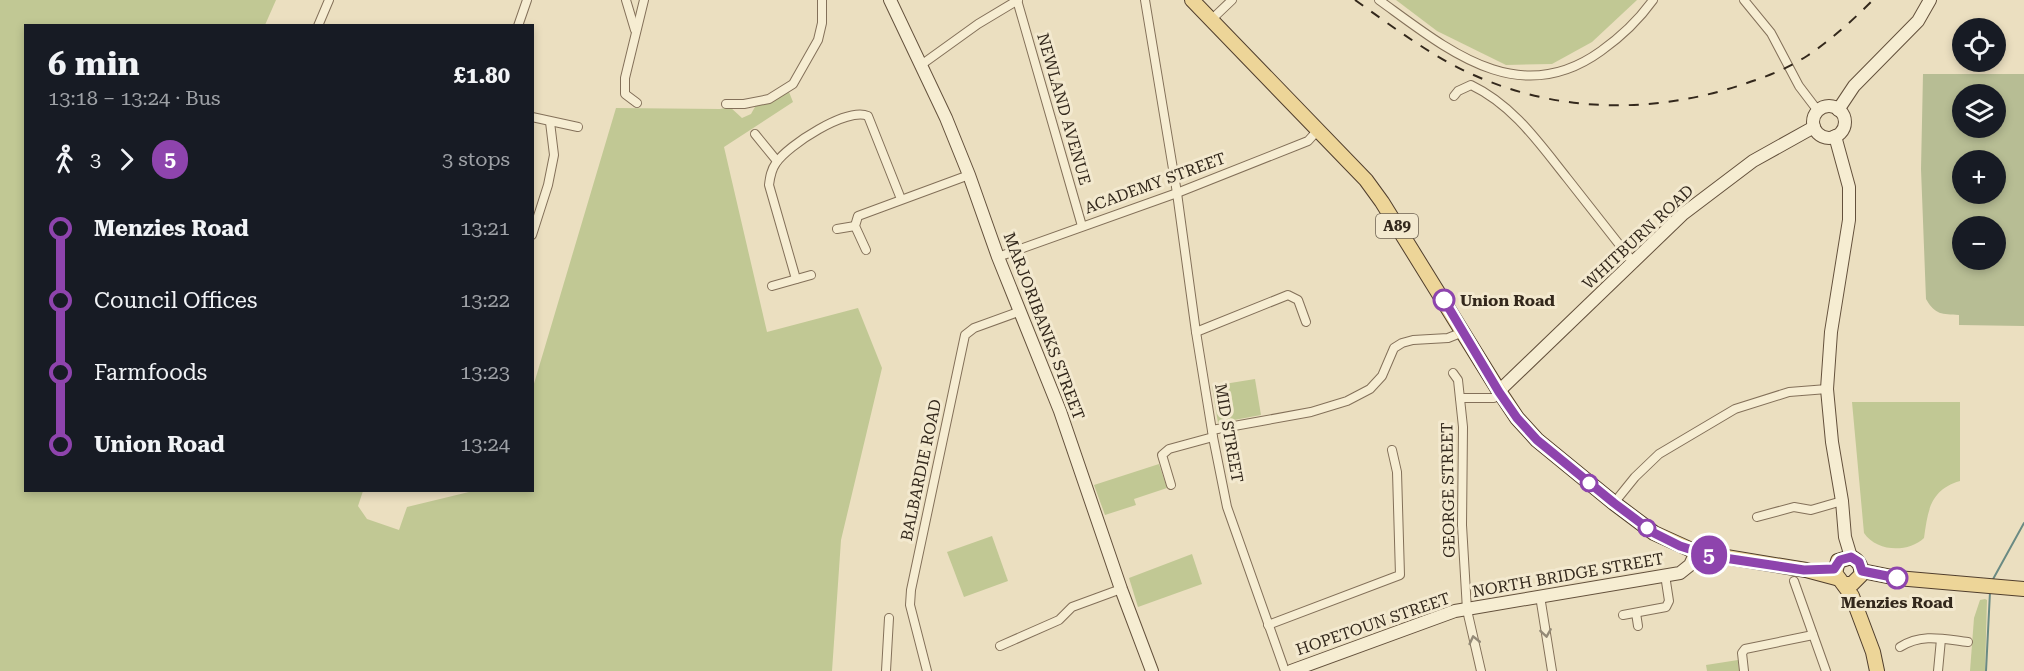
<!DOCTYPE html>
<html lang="en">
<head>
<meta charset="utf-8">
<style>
	:root { --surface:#171b24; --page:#242831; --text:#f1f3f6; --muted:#9ea1a6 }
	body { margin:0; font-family:"Roboto Serif",serif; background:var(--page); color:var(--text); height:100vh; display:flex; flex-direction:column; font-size:22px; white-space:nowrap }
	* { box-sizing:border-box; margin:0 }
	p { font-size:20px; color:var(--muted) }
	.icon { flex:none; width:33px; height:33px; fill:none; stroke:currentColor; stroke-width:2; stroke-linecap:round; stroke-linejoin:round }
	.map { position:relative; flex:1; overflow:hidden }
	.sheet { position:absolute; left:24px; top:24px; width:510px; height:468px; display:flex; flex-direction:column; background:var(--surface); border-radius:0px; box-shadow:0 3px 9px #0003 }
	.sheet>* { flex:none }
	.badge { padding:0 12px; border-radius:20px; font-size:21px; line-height:39px }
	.fabs { position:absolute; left:1952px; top:18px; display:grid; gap:12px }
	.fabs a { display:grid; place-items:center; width:54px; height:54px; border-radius:50%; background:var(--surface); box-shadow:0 3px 9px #0003; font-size:30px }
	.map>.badge { position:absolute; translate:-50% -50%; box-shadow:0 0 0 3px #fff }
	.legs { display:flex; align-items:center; gap:9px; height:66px; padding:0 24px; font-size:20px }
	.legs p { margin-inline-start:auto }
	.overview { display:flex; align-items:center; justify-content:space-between; height:102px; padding:0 24px }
	h1 { font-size:33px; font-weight:700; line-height:45px }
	ul { padding:0 24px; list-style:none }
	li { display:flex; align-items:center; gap:21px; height:72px; font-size:22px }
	li i { display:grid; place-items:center; width:9px; height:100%; margin:0 8px; background:currentColor }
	li i::after { content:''; width:15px; height:15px; margin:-8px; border:4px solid; border-radius:50%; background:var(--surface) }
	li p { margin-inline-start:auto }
	li:first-child i { background:linear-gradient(#0000 50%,currentColor 0) }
	li:last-child i { background:linear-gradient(currentColor 50%,#0000 0) }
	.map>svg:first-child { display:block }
</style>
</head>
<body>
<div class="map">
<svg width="2024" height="671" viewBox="0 0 2024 671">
	<rect width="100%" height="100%" fill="#ebdfc0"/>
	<g fill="#c1c894">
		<path d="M0,0H276L265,25L26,26V490L363,491L358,506L367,519L399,530L407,507L473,491L532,490L533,387L616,108L720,109L730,107L742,118L751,114L756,105L771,102L789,92L793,102L724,147L767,332L858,308L882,368L841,540L832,671H0Z"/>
		<path d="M1396,0H1637L1592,42L1552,64L1506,65L1437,31Z"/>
		<path d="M1255,379L1261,415L1218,423L1212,386Z"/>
		<path d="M1852,402H1960V481C1930,490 1928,510 1924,538C1908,553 1877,552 1864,533Z"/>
		<path d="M1159,464L1167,488L1134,499L1136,505L1105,515L1094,485Z"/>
		<path d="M992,536L1008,581L964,597L947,552Z"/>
		<path d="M1192,554L1202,584L1138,607L1129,578Z"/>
		<path d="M1985,599L1987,600L1985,671H1970L1974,618L1980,600Z"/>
		<path d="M1738,660L1739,671H1707L1706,665Z"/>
	</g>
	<path fill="#b7bd94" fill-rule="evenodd" d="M1923,74H2024V326L1959,325V315C1942,314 1935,315 1926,299L1921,169ZM1962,94H1995V128H1962ZM1962,160H1995V194H1962ZM1962,226H1995V260H1962Z"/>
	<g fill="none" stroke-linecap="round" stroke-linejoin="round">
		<g stroke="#6a8a83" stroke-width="2">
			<path d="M1992,581L2024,523"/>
			<path d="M1986,671L1990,592"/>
		</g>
		<defs>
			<g id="street">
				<path d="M626,0L635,30"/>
				<path d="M1017,0L1082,226"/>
				<path d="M1145,0L1177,193L1196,332L1213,437L1227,507L1285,671"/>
				<path d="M1379,0C1447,49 1518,111 1601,51C1622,36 1638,21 1653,0"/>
				<path d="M1744,0L1771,33L1799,86L1818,111"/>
				<path d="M1211,20L1232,0"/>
				<path d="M318,26L329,0"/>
				<path d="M518,26L527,0"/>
				<path d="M921,65L978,24L1018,0"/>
				<path d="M1454,96L1458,91L1471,85C1513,105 1539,143 1567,178C1589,206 1611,234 1633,262"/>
				<path d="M637,103L625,94V78L644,0"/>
				<path d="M726,104H744L769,99L793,84L818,40L822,23V0"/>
				<path d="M532,117L578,127"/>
				<path d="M755,134L777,161"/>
				<path d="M837,229L855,226"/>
				<path d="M532,235L548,185L554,155L550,122"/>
				<path d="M866,250L855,226L858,216L969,175"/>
				<path d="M998,257L1177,193L1308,141L1317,131"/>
				<path d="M796,279L769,185C770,177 771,170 776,163C788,145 847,107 868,116L901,199"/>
				<path d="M772,286L811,275"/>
				<path d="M1196,332L1288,295L1298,300L1306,322"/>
				<path d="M1453,373L1458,380L1463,427L1462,525L1467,610L1481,671"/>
				<path d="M1460,398H1494L1499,391"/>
				<path d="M1212,430L1311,412L1347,401L1370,389L1382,376L1394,348L1402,343L1413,340L1448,338L1463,332"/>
				<path d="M1171,485L1162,455L1169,449L1213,437"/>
				<path d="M1614,503L1635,477L1659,454L1735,409L1789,392L1827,389"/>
				<path d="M1757,517L1794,507L1811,510L1842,501"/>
				<path d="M1794,581L1826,671"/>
				<path d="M1540,596L1552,671"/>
				<path d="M1636,613L1638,626"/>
				<path d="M1623,615L1666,607L1669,601L1665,575"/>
				<path d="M1268,625L1400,575L1397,472L1392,450"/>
				<path d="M1000,646L1059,620L1072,607L1121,589"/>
				<path d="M1900,647C1922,633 1943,639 1968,642"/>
				<path d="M886,671L889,618"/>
				<path d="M927,671L910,605L911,590L965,335L974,328L1021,311"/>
				<path d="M1744,671L1742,653L1745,649L1813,635"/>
				<path d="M1938,671L1941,639"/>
			</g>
			<g id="secondary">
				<path d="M890,0L946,118L969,175L998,257L1060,411L1121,589L1152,671"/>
				<circle cx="1829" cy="122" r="16"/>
				<path d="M1838,110L1854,86L1918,21L1930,0"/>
				<path d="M1835,136L1849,187V220L1831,332L1827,389L1832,442L1842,501L1845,537L1851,557"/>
				<path d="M1499,391L1683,214L1753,161L1814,127"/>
				<path d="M1291,671L1455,611L1680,573L1690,565L1696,552"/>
			</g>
			<g id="primary">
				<path d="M1192,0L1366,180L1382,202L1499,391L1517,418L1537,440L1614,503L1654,533L1696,552L1806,570L1836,578"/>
				<path d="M1862,571L1897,578L2024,589"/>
				<path d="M1843,584H1852L1861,575C1862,566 1859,561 1851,557L1838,561L1835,573L1852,596L1873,652L1877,671"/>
			</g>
		</defs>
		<use href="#street" stroke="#837059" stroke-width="10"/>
		<use href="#secondary" stroke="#64513c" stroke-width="14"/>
		<use href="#primary" stroke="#503e2d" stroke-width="16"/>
		<use href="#street" stroke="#f6edd2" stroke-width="8"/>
		<use href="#secondary" stroke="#f6edd2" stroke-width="12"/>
		<use href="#primary" stroke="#edd598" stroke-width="14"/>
		<path stroke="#33281c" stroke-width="2" stroke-dasharray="10 10" stroke-linecap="butt" d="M1355,0C1396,29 1436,60 1483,79C1565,113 1656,113 1741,85C1763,78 1787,69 1807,56C1831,40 1853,20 1873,0"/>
	</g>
	<defs><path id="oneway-chevron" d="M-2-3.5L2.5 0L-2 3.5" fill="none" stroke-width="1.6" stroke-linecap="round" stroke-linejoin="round" transform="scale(1.5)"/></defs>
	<g stroke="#948a77">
		<use href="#oneway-chevron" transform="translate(1546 633) rotate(81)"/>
		<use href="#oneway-chevron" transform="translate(1474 640) rotate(-103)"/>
	</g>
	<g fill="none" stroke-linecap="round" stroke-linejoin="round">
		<defs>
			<path id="line-1" d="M1444,300L1499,392L1517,418L1537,440L1614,503L1654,533L1680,546L1711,556L1804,570L1834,569L1840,560L1851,557L1859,562L1862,571L1897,578"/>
		</defs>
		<use href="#line-1" stroke="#fff" stroke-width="14"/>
		<use href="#line-1" stroke="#8e44ad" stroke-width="9"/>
	</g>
	<g fill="#fff" stroke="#8e44ad" stroke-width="3">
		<circle cx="1444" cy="300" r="10"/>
		<circle cx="1589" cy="483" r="8"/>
		<circle cx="1647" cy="528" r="8"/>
		<circle cx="1897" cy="578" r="10"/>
	</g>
	<g text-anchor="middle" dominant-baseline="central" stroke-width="6" stroke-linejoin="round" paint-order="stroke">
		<rect fill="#f3e9cf" stroke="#6d6252" stroke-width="1.5" x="1376" y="214" width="42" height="24" rx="4.5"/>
		<g font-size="15" font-weight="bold" fill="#33281c">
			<text x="1397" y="226">A89</text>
		</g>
		<g font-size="16" fill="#33281c" stroke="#f3e9cf">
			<text transform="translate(1064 109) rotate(74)">NEWLAND AVENUE</text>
			<text transform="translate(1155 183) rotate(-20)">ACADEMY STREET</text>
			<text transform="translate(1638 237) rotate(-43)">WHITBURN ROAD</text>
			<text transform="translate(1044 326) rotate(69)">MARJORIBANKS STREET</text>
			<text transform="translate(1229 433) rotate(80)">MID STREET</text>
			<text transform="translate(921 470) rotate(-78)">BALBARDIE ROAD</text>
			<text transform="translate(1448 490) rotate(-91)">GEORGE STREET</text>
			<text transform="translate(1568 575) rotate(-10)">NORTH BRIDGE STREET</text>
			<text transform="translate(1373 624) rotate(-19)">HOPETOUN STREET</text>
		</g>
		<g font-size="16" font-weight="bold" fill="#33281c" stroke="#f3e9cf" text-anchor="start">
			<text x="1460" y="300">Union Road</text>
			<text x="1897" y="602" text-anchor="middle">Menzies Road</text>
		</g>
	</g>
</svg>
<div class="fabs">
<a><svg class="icon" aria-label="locate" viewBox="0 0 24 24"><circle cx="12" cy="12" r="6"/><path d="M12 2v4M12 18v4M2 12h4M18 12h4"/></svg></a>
<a><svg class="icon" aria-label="layers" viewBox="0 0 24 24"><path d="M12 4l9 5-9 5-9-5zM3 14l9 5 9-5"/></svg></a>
<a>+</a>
<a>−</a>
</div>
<b class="badge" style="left:1709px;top:555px;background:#8e44ad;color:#fff">5</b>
<section class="sheet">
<div class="overview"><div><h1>6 min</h1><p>13:18 – 13:24 · Bus</p></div><b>£1.80</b></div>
<div class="legs"><svg class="icon" aria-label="walk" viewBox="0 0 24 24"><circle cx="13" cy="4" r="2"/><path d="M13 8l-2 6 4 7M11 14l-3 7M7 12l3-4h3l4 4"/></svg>3<svg class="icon" aria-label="forward" viewBox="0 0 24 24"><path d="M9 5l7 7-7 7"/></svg><b class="badge" style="background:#8e44ad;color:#fff">5</b><p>3 stops</p></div>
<ul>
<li><i style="color:#8e44ad"></i><b>Menzies Road</b><p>13:21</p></li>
<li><i style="color:#8e44ad"></i><span>Council Offices</span><p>13:22</p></li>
<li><i style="color:#8e44ad"></i><span>Farmfoods</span><p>13:23</p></li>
<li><i style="color:#8e44ad"></i><b>Union Road</b><p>13:24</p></li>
</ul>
</section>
</div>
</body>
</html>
